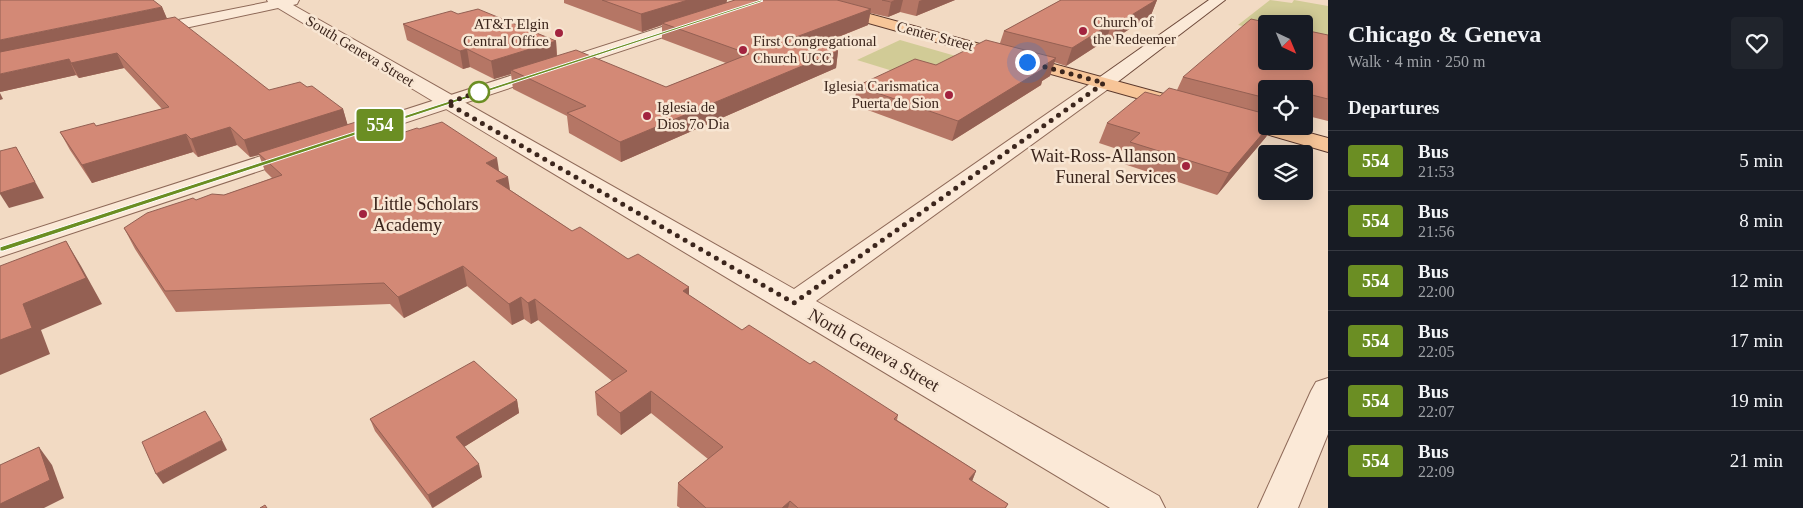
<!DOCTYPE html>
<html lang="en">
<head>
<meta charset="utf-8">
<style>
	:root { --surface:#171b24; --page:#20242c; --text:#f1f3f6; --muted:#9ea1a6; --line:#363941 }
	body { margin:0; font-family:"Times New Roman",serif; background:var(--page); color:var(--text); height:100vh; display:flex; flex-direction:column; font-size:19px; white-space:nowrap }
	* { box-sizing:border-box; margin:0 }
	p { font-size:16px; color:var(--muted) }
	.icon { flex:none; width:28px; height:28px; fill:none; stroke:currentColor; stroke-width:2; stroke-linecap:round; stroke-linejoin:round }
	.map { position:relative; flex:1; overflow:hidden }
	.sheet { display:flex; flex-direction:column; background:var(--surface); width:475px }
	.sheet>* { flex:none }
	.badge { padding:0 10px; border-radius:4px; font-size:18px; line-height:32px }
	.needle { width:32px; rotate:136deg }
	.buttons { position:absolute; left:1258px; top:15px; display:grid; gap:10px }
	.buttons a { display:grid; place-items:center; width:55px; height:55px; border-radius:5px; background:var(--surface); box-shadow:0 2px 12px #0003; font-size:25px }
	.you { position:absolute; width:25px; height:25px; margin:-12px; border:4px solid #fff; border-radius:50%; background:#1a73e8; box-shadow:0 0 0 8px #1a73e833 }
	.map>.badge { position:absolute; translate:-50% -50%; box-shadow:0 0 0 2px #fff }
	h2 { padding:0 20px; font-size:19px; line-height:45px }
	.round { display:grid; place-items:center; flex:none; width:52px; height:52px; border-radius:5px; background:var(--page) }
	.head { display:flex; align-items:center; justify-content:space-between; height:85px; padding:0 20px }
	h1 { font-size:24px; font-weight:700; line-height:38px }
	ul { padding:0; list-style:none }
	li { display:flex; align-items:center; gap:15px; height:60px; padding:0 20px; border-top:1px solid var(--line) }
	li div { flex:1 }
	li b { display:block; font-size:19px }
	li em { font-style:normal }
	li .badge { min-width:55px; font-weight:700; text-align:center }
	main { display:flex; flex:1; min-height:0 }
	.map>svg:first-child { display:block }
</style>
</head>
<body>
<main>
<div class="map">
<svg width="1328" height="508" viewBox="0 0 1328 508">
	<rect width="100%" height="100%" fill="#f2dac3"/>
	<g fill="#d1cb96">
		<path d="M1270,0L1292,3L1294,0L1328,6V44L1304,39V24H1266V31L1238,25Z"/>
		<path d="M900,40L973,61L932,83L857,60Z"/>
	</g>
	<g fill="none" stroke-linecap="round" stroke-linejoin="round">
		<defs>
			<g id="minor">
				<path d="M267,0H299L297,4L293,5L794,289L1097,79L1104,77L1111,79L1113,83L1111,87L816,301L1159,496L1165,508H1110L278,8L148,36L142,34L140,31L142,28L148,26L268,2Z"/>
				<path d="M1328,378V434L1298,508H1258L1311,391L1316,382Z"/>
			</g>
			<path id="tertiary" d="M746,0H768L766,3L0,257V240Z"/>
			<path id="secondary" d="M1209,0H1225L1111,87L1104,89L1097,87L1095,83L1097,79Z"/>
			<g id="primary">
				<path d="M795,0H818L1186,100L1189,104L1186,108L1179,110L1172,108L797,3Z"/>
				<path d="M1235,113L1266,121V126H1284L1328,138V152L1228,123L1225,119L1228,115Z"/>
			</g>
		</defs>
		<use href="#minor" stroke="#8e6958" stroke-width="2"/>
		<use href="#tertiary" stroke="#8e6958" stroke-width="2"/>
		<use href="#secondary" stroke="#6f4a3b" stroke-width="2"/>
		<use href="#primary" stroke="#5b382c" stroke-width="2"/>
		<use href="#minor" fill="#fbe9d7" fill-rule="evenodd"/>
		<use href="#tertiary" fill="#fbe9d7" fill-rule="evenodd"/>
		<use href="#secondary" fill="#fbe9d7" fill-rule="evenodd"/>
		<use href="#primary" fill="#f7c598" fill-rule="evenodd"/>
	</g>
	<g fill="#b57665">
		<path d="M564,0H727L726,3L735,0H955L916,16L900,12L888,17L870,13L868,25L819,45L838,51L836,68L621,162L569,133L567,116L513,89L511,74L494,79L470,67L463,69L407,40L403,24L458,14L556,41L557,56L666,87L726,63L662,39V25L642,32L564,3Z"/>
		<path d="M1061,0H1157L1151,15L1111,41L1106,40L1066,66L1054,62L1050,76L1042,81L1041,85L952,141L854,105L857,86L936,65L1000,43L1004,31Z"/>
		<path d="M162,7L167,19L269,90L307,87L343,109L347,124L381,137L402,133L499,171L510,190L572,231L628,259L689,287V295L742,330L810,364L898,415L897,420L976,471L972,481L1008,504L1006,508H680L677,506L678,483L708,459L651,413L621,435L597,415L595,392L612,381L538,320L531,324L524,319L512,325L467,286L404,318L390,304L176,312L135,249L124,228L196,200L224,195L272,178L265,171L259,155L250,157L237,145L198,157L193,152L92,183L70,150L60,132L96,126L162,109L124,68L79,78L76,75L0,92Z"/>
		<path d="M1328,35V121L1304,115V89H1266V126H1272L1266,137L1217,195L1121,163L1126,152L1099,143L1107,123L1160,96L1177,90L1183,77Z"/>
		<path d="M517,400L519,413L464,447L482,477L433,508L375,431L370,419Z"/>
	</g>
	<g fill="#946053">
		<path d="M688,0H727L726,4L662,23V25L642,32L641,14Z"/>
		<path d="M896,0H903L900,12L888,17L891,2Z"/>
		<path d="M922,0H955L916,16L919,1Z"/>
		<path d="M1156,0H1157L1151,15L1111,41L1117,24Z"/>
		<path d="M162,7L168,21L0,56V40Z"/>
		<path d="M871,9L868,25L795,54L796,37Z"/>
		<path d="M1112,23L1106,40L1066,66L1072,48Z"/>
		<path d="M556,41L557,59L511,70V74L494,79L491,61Z"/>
		<path d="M467,49L470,67L463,69L460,51Z"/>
		<path d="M838,51L836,68L621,162L620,142Z"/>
		<path d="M117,53L124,68L79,78L71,63Z"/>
		<path d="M1056,58L1050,76L1042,81L1041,85L952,141L958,121Z"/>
		<path d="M69,59L76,75L0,92V74Z"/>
		<path d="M0,93L3,99L0,100Z"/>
		<path d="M343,109L348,126L258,153L259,155L250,157L244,140Z"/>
		<path d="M1269,126H1272L1266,137L1217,195L1229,173Z"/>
		<path d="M230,127L237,145L198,157L191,139Z"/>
		<path d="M186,134L193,152L92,183L82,165Z"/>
		<path d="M16,147L44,198L9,208L0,194V193Z"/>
		<path d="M497,158L500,177L486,163Z"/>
		<path d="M508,177L511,196L496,181Z"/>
		<path d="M66,241L81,266L102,304L41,330L50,354L0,375V340L23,304Z"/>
		<path d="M463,266L467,286L404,318L398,297Z"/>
		<path d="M689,287V308L683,291Z"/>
		<path d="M521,297L524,319L512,325L509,304Z"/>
		<path d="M535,299L538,320L531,324L528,303Z"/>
		<path d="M651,391V413L621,435L620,413Z"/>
		<path d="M517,400L519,413L459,450L456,437Z"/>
		<path d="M222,440L227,450L163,484L156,474Z"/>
		<path d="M39,447L52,465L64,498L44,508H0V504Z"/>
		<path d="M479,464L482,477L432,508L428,495Z"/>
		<path d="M976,471L967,494L969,479Z"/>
		<path d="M790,501L788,508H782Z"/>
	</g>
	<g fill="#d38976" stroke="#946053">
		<path d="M0,0H153L162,7L0,40Z"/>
		<path d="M602,0H688L641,14Z"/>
		<path d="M735,0H837L871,9L796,37L838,51L620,142L567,113L586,106L511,70L576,50L666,87L749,54L662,23Z"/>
		<path d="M882,0H896L891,2Z"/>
		<path d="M1061,0H1156L1117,24L1112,23L1072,48L1004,31Z"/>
		<path d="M478,9L556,41L491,61L467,49L460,51L403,24L451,11L458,14Z"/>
		<path d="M175,17L269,90L300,82L307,87L312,86L343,109L244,140L230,127L191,139L186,134L82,165L60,132L94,123L96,126L169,107L117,53L71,63L69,59L0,74V52Z"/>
		<path d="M1251,19L1274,24H1266V61H1304V30L1328,35V99L1304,93V89H1266V98L1183,77Z"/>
		<path d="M986,40L1056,58L1043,66L1046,67L958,121L857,86L915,59L936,65Z"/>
		<path d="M1169,88L1266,114V126H1269L1229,173L1130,142L1140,133L1107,123L1145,92L1160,96Z"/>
		<path d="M359,121L381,137L398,131L402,133L417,128L419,129L442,122L497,158L486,163L508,177L496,181L572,231L580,227L628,259L638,254L689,287L683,291L742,330L749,325L810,364L814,361L898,415L894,419L976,471L969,479L1008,504L1005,508H798L790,501L782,508H706L678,483L723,447L651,391L620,413L595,392L627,371L535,299L528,303L521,297L509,304L463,266L398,297L384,283L165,291L124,228L147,213L193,198L196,200L212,194L224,195L282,175L258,153Z"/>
		<path d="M16,147L35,182L0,193V151Z"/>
		<path d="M66,241L86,278L23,304L32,328L0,340V266Z"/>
		<path d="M474,361L517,400L456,437L479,464L428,495L370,419Z"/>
		<path d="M205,411L222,440L156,474L142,442Z"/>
		<path d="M39,447L50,480L0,504V465Z"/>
		<path d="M265,505L267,508H260Z"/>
	</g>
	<path fill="#6b8e23" stroke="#fff" d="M761,0L763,1L3,251H0V247Z"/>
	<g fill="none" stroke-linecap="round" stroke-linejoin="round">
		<path stroke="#3c261d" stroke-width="5" stroke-dasharray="0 9" d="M479,92L482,91L447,103L794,303L1104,83L1027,62"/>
	</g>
	<g fill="#a2233f" stroke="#f8e6d3" stroke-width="2">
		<circle cx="1083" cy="31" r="5"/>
		<circle cx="559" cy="33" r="5"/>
		<circle cx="743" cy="50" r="5"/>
		<circle cx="949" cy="95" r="5"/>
		<circle cx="647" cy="116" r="5"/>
		<circle cx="1186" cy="166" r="5"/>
		<circle cx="363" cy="214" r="5"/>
	</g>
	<circle fill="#fff" stroke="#6b8e23" stroke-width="2.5" cx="479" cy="92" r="10"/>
	<g text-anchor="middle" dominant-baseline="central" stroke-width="5" stroke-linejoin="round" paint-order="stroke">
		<g font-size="15" fill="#3c261d" stroke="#f8e6d3" text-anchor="start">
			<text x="1093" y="22">Church of<tspan x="1093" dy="17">the Redeemer</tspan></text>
			<text x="549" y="24" text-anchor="end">AT&amp;T Elgin<tspan x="549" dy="17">Central Office</tspan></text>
			<text x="753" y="41">First Congregational<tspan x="753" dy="17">Church UCC</tspan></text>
			<text x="939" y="86" text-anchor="end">Iglesia Carismatica<tspan x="939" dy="17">Puerta de Sion</tspan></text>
			<text x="657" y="107">Iglesia de<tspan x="657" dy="17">Dios 7o Dia</tspan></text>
		</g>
		<g font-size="15" fill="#3c261d" stroke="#f8e6d3">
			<text transform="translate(935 36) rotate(15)">Center Street</text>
			<text transform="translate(360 51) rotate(31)">South Geneva Street</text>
		</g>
		<g font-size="18" fill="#3c261d" stroke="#f8e6d3" text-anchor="end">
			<text x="1176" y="156">Wait-Ross-Allanson<tspan x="1176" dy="21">Funeral Services</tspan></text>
			<text x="373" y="204" text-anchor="start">Little Scholars<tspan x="373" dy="21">Academy</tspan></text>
		</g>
		<g font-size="18" fill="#3c261d" stroke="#f8e6d3">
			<text transform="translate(874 350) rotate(30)">North Geneva Street</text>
		</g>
	</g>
</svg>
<div class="buttons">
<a><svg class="needle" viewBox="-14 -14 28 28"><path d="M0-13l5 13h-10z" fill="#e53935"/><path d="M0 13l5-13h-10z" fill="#9ea1a6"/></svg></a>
<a><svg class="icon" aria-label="locate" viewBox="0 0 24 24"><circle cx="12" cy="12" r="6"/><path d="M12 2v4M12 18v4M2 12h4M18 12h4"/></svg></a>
<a><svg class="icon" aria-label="layers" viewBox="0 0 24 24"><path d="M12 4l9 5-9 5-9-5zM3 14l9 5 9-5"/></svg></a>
</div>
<div class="you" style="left:1027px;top:62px"></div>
<b class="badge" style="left:380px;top:125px;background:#6b8e23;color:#fff">554</b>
</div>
<section class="sheet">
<div class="head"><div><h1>Chicago &amp; Geneva</h1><p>Walk · 4 min · 250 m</p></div><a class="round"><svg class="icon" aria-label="heart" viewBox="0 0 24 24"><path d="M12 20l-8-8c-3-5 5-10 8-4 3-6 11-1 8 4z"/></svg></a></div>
<h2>Departures</h2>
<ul>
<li><span class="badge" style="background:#6b8e23;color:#fff">554</span><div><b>Bus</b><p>21:53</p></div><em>5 min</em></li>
<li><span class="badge" style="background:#6b8e23;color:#fff">554</span><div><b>Bus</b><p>21:56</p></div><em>8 min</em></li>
<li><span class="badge" style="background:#6b8e23;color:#fff">554</span><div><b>Bus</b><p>22:00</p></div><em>12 min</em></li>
<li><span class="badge" style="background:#6b8e23;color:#fff">554</span><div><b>Bus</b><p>22:05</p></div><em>17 min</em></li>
<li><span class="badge" style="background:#6b8e23;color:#fff">554</span><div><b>Bus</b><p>22:07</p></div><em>19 min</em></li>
<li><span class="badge" style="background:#6b8e23;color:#fff">554</span><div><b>Bus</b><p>22:09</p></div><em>21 min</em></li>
</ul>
</section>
</main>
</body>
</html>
